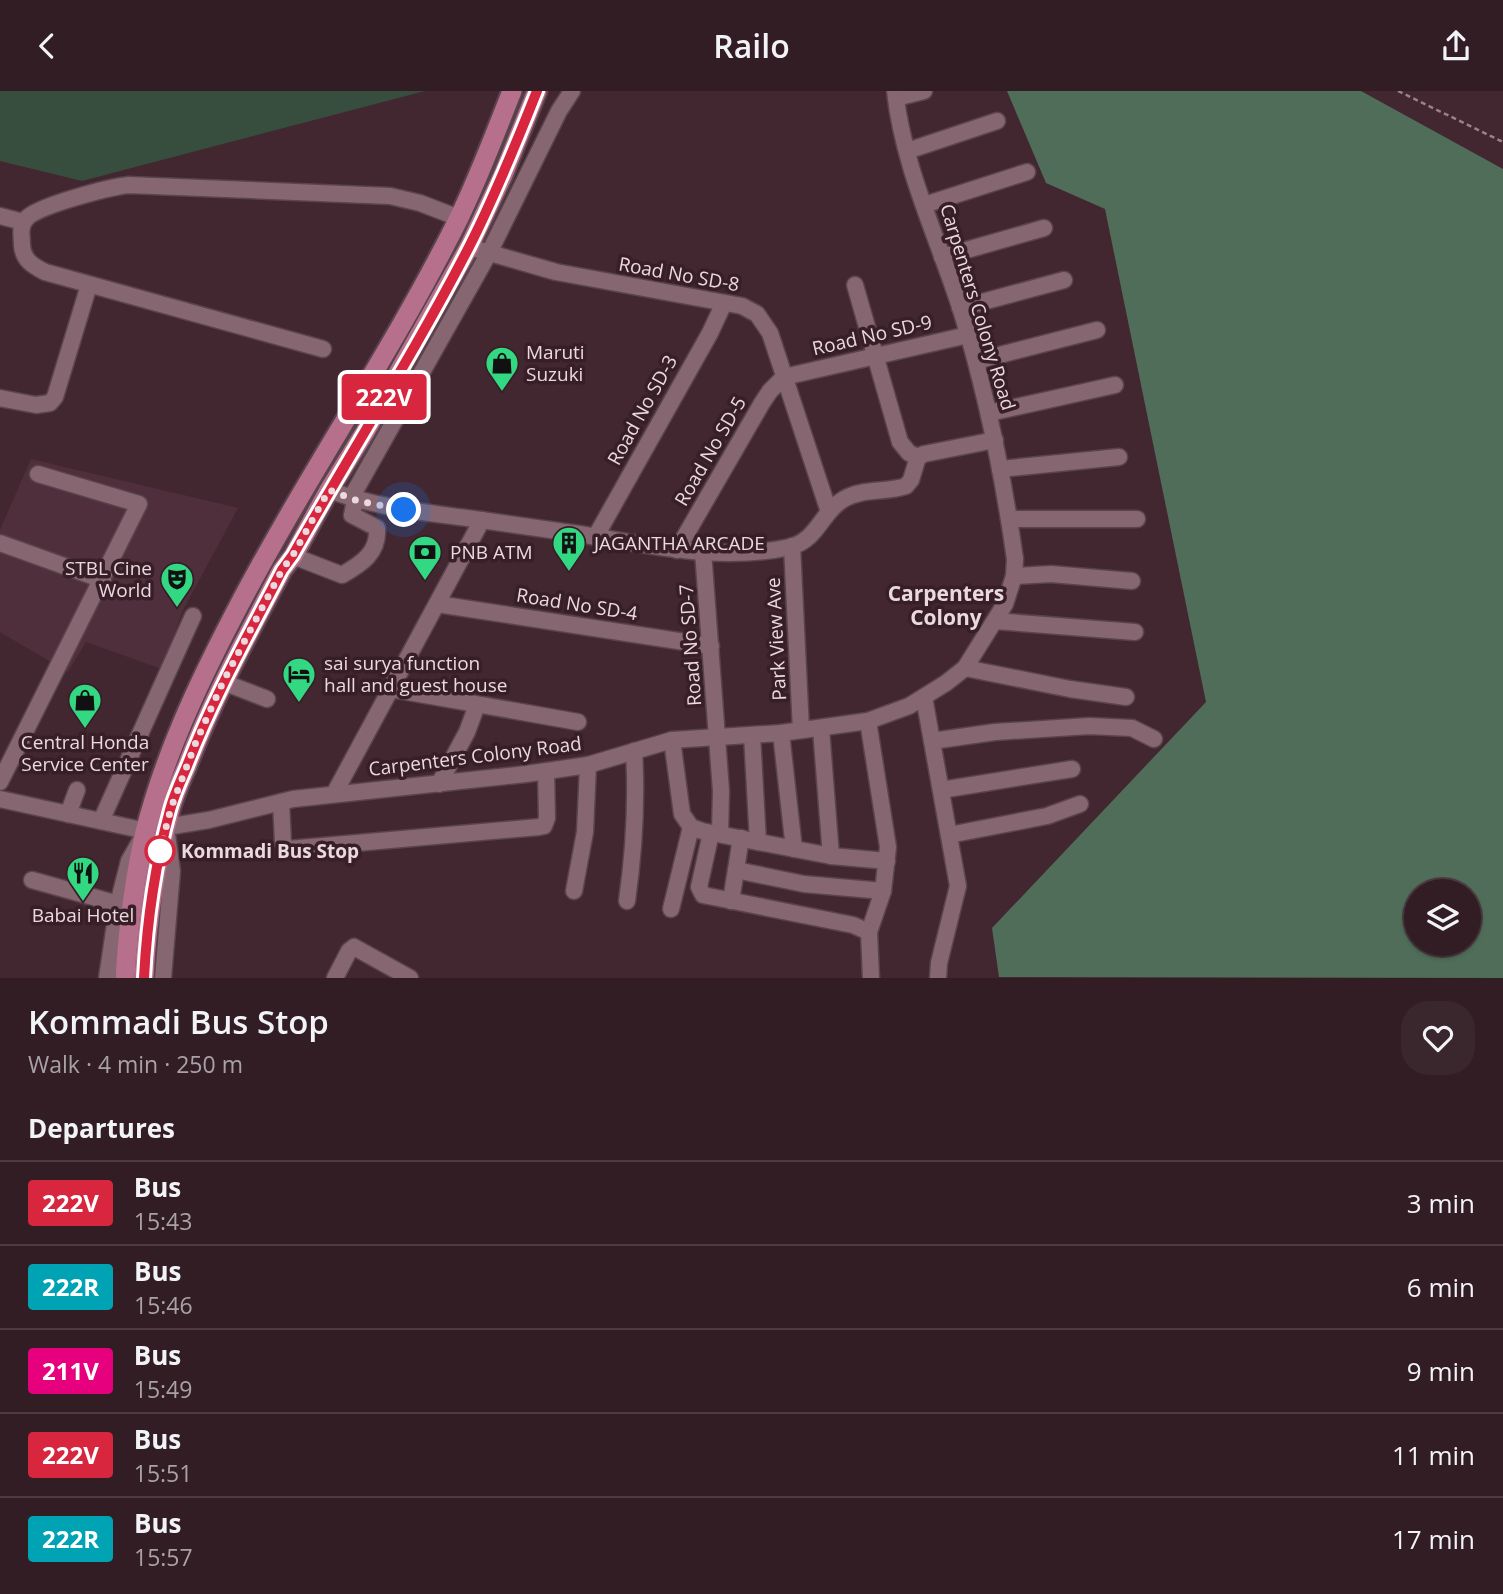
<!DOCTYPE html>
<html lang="en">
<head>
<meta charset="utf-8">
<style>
	:root { --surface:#321d25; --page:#3a262d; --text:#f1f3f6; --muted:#a8a2a7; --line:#4d3b42 }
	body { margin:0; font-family:"Open Sans",sans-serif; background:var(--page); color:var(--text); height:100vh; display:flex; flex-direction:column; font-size:26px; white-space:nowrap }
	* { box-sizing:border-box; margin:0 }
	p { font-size:23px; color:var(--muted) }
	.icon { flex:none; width:38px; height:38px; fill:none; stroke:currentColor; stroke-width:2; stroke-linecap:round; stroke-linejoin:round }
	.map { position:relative; height:887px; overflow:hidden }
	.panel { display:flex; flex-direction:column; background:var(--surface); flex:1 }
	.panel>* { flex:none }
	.badge { padding:0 14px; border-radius:5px; font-size:24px; line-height:46px }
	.controls { position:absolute; left:1404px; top:788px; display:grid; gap:14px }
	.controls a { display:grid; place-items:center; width:77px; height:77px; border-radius:50%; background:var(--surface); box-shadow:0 2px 5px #0004,0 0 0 2px var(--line); font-size:35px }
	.you { position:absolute; width:35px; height:35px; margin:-18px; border:5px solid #fff; border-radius:50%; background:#1a73e8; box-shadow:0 0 0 10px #1a73e833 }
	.map>.badge { position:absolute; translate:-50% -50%; box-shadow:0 0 0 4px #fff }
	h2 { padding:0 28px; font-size:26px; line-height:63px }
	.round { display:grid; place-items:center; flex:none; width:74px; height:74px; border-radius:28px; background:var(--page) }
	.overview { display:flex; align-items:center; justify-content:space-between; height:119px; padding:0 28px }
	h1 { font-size:33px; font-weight:600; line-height:52px }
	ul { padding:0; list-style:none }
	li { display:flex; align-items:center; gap:21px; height:84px; padding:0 28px; border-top:2px solid var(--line) }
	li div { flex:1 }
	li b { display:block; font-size:26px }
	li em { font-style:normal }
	li .badge { min-width:77px; font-weight:700; text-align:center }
	header { display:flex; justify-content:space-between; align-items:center; height:91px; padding:0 28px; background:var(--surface); font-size:32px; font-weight:600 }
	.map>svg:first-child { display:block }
</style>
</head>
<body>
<header><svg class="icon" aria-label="back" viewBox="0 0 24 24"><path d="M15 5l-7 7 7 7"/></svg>Railo<svg class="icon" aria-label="share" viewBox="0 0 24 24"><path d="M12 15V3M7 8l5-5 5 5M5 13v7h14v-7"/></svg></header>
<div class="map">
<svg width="1503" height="887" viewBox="0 0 1503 887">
	<rect width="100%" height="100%" fill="#422731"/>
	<path fill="#502f3c" d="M31,368L238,417L183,519L162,578L86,551L68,581L0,541V439Z"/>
	<path fill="#374e3f" d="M0,0H425L82,90L0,70Z"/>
	<path fill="#4f6d59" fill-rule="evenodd" d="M1007,0H1361L1503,78V887L999,886L992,837L1206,611L1105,118L1046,92ZM1416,800H1468V852H1416Z"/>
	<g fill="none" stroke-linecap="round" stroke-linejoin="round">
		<defs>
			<g id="minor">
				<path d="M896,7L924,0"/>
				<path d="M907,60L997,30"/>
				<path d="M924,114L1027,81"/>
				<path d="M0,125L23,131"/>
				<path d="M469,156L556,181L742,215L757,223L770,242L829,421"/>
				<path d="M942,166L1044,137"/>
				<path d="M855,194L900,351L909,362L918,366"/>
				<path d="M960,217L1064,189"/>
				<path d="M323,258L45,181C33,175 23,169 22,154C22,145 19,136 26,128C36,115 110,96 129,94L390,105L420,112L459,127"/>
				<path d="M976,270L1097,239"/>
				<path d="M0,307L36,314L50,312L55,306L89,194"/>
				<path d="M989,322L1115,294"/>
				<path d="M1000,378L1119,366"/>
				<path d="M329,399C377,417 424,421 474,428C502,432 530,436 558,440C634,450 714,473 790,456C818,449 821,421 844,408C862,397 886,402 906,395L911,389L918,366L924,363L995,349"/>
				<path d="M351,407L489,162L559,20L572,0"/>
				<path d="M1009,428H1137"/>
				<path d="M596,445L710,242L724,212"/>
				<path d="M0,452L103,489"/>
				<path d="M792,455L801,639"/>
				<path d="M677,459L762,312L770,300L784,286L968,244"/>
				<path d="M703,460L721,700L720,743"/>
				<path d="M293,465L342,484C361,473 379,462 377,437L352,424L355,409"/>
				<path d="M1014,485L1051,483L1132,490"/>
				<path d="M437,513L711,555"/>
				<path d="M995,530L1135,541"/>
				<path d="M965,577L1070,598L1126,606"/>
				<path d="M223,591L267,608"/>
				<path d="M391,598L578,631"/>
				<path d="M924,606L958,795L939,872L938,887"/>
				<path d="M868,630L888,756L883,800L869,841L871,887"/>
				<path d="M821,638L831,765"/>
				<path d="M781,642L794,758"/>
				<path d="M752,644L758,751"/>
				<path d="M672,649L682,723L691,736L702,740L831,765L887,770"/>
				<path d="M932,650L995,641L1089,635L1132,637L1154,648"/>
				<path d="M0,691L139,413L38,383"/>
				<path d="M439,693L467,641L477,614"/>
				<path d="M941,699L1072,678"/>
				<path d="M334,703L482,429"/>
				<path d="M0,708L146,740L129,770L118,813L107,887"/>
				<path d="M281,711L283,752L288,758L539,736L544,735L547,727L546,680"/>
				<path d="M68,723L77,699"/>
				<path d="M101,730L193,525"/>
				<path d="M711,742L699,796L703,804L853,834L869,841"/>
				<path d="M949,744L1047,725L1080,713"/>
				<path d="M736,779L804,793L883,800"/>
				<path d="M32,789L118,813"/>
				<path d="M574,800L585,741L588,674"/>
				<path d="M627,810C634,760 637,710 634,660"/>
				<path d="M731,810L741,747"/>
				<path d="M671,818L691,736"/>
				<path d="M163,887L172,780L166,736L209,729L293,708L526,683L588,674L672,649L781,642L868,630L909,615L946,592L965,577L1005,513L1014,485L1015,468C1003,384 986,300 961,219C938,147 903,76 895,0"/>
				<path d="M335,887L349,860L354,856L410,887"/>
			</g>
			<g id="major">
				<path d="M125,887C128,838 134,789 145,741C164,666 197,595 233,526C303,390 391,264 459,127C479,86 495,43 512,0"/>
				<path d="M144,887C147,830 155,774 170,719C174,704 181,689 187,675C213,607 248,543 282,479L293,465L329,399L365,341L469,156L503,84L537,0"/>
			</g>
		</defs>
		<use href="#minor" stroke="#5a444c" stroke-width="19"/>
		<use href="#major" stroke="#5a444c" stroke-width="23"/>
		<path stroke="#99838a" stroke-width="2.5" stroke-dasharray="5 3.5" stroke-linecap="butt" d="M1398,0L1503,51"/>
		<use href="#minor" stroke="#856671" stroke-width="16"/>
		<use href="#major" stroke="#b7708c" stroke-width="19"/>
	</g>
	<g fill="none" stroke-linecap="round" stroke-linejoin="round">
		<defs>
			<path id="line" d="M144,887C147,830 155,774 170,719C174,704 181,689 187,675C213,607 249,543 282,479L293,464C351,361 415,261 469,156C495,105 516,53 537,0"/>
		</defs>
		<use href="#line" stroke="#fff" stroke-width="16"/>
		<use href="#line" stroke="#d7263d" stroke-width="10"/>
		<path stroke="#ead9de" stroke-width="7" stroke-dasharray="0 12.6" d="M160,760L171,717L196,651L223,591L282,479L293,464L329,399L358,410L404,419"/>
	</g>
	<defs>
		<symbol id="shop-pin" viewBox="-11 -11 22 30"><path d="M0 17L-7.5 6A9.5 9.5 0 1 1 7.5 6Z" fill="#33d882" stroke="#371e27"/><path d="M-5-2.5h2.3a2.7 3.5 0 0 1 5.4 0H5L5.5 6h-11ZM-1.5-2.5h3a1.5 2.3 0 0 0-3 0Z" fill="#111"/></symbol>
		<symbol id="building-pin" viewBox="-11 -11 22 30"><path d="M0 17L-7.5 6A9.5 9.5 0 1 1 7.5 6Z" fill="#33d882" stroke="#371e27"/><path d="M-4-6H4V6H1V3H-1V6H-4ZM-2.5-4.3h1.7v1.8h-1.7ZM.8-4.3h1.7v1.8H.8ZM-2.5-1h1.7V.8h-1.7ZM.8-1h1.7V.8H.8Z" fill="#111"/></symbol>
		<symbol id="bank-pin" viewBox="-11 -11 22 30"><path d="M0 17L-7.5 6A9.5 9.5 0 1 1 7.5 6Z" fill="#33d882" stroke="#371e27"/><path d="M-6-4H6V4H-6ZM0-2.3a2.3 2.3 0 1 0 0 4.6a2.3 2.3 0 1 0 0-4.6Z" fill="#111"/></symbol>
		<symbol id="theatre-pin" viewBox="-11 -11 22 30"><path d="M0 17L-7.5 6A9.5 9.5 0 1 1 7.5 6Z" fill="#33d882" stroke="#371e27"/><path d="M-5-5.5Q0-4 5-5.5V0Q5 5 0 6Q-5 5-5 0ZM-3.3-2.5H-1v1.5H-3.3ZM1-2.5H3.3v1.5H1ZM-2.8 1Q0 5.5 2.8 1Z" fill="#111"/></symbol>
		<symbol id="hotel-pin" viewBox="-11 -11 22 30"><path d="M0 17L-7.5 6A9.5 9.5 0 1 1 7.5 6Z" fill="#33d882" stroke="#371e27"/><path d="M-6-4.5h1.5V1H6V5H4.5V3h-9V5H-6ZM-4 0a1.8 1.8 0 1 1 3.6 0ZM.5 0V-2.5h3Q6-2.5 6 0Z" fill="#111"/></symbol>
		<symbol id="restaurant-pin" viewBox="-11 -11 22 30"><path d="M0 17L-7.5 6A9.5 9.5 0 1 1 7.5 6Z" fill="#33d882" stroke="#371e27"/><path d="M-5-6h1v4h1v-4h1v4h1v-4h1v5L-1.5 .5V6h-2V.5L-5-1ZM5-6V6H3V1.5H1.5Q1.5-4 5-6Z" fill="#111"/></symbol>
	</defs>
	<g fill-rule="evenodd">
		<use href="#shop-pin" x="483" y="253" width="38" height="52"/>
		<use href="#building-pin" x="550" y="433" width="38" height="52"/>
		<use href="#bank-pin" x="406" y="442" width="38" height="52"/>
		<use href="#theatre-pin" x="158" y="469" width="38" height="52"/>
		<use href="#hotel-pin" x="280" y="564" width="38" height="52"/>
		<use href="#shop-pin" x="66" y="590" width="38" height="52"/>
		<use href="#restaurant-pin" x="64" y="763" width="38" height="52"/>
	</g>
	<circle fill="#fff" stroke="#d7263d" stroke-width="3.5" cx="160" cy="760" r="14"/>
	<g text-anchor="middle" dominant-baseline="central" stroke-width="7" stroke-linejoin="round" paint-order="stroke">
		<g font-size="19" fill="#ead9de" stroke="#371e27">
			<text transform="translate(679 183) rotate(10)">Road No SD-8</text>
			<text transform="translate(978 216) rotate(73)">Carpenters Colony Road</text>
			<text transform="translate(872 244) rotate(-13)">Road No SD-9</text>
			<text transform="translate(642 319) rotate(-61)">Road No SD-3</text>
			<text transform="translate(710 360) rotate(-60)">Road No SD-5</text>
			<text transform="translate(577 513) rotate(9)">Road No SD-4</text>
			<text transform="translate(776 548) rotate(-93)">Park View Ave</text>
			<text transform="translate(690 554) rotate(-94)">Road No SD-7</text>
			<text transform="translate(475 665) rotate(-7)">Carpenters Colony Road</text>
		</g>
		<g font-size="19" fill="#ead9de" stroke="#371e27" text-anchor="start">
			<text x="526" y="261">Maruti<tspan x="526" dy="22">Suzuki</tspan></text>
			<text x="594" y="452">JAGANTHA ARCADE</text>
			<text x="450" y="461">PNB ATM</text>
			<text x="152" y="477" text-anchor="end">STBL Cine<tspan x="152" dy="22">World</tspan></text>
			<text x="324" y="572">sai surya function<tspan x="324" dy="22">hall and guest house</tspan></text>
			<text x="85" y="651" text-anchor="middle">Central Honda<tspan x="85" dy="22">Service Center</tspan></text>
			<text x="83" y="824" text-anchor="middle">Babai Hotel</text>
		</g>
		<g font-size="19" font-weight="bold" fill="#ead9de" stroke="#371e27" text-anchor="start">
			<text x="181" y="760">Kommadi Bus Stop</text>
		</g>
		<g font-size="21" font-weight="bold" fill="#ead9de" stroke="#371e27">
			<text x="946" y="502">Carpenters<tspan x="946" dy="24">Colony</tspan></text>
		</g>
	</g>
</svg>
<div class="controls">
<a><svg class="icon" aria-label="layers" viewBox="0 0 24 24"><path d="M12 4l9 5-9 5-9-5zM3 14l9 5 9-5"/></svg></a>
</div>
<div class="you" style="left:404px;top:419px"></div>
<b class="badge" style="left:384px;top:306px;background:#d7263d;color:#fff">222V</b>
</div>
<section class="panel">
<div class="overview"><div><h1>Kommadi Bus Stop</h1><p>Walk · 4 min · 250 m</p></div><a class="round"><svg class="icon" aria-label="heart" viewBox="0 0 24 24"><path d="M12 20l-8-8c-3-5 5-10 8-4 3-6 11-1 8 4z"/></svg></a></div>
<h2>Departures</h2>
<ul>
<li><span class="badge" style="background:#d7263d;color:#fff">222V</span><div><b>Bus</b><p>15:43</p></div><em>3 min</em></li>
<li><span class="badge" style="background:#00a3b4;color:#fff">222R</span><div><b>Bus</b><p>15:46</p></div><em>6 min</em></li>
<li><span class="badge" style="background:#e6007e;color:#fff">211V</span><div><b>Bus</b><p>15:49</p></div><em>9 min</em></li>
<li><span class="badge" style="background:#d7263d;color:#fff">222V</span><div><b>Bus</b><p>15:51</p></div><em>11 min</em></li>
<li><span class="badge" style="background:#00a3b4;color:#fff">222R</span><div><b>Bus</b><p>15:57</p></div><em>17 min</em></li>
</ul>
</section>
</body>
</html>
